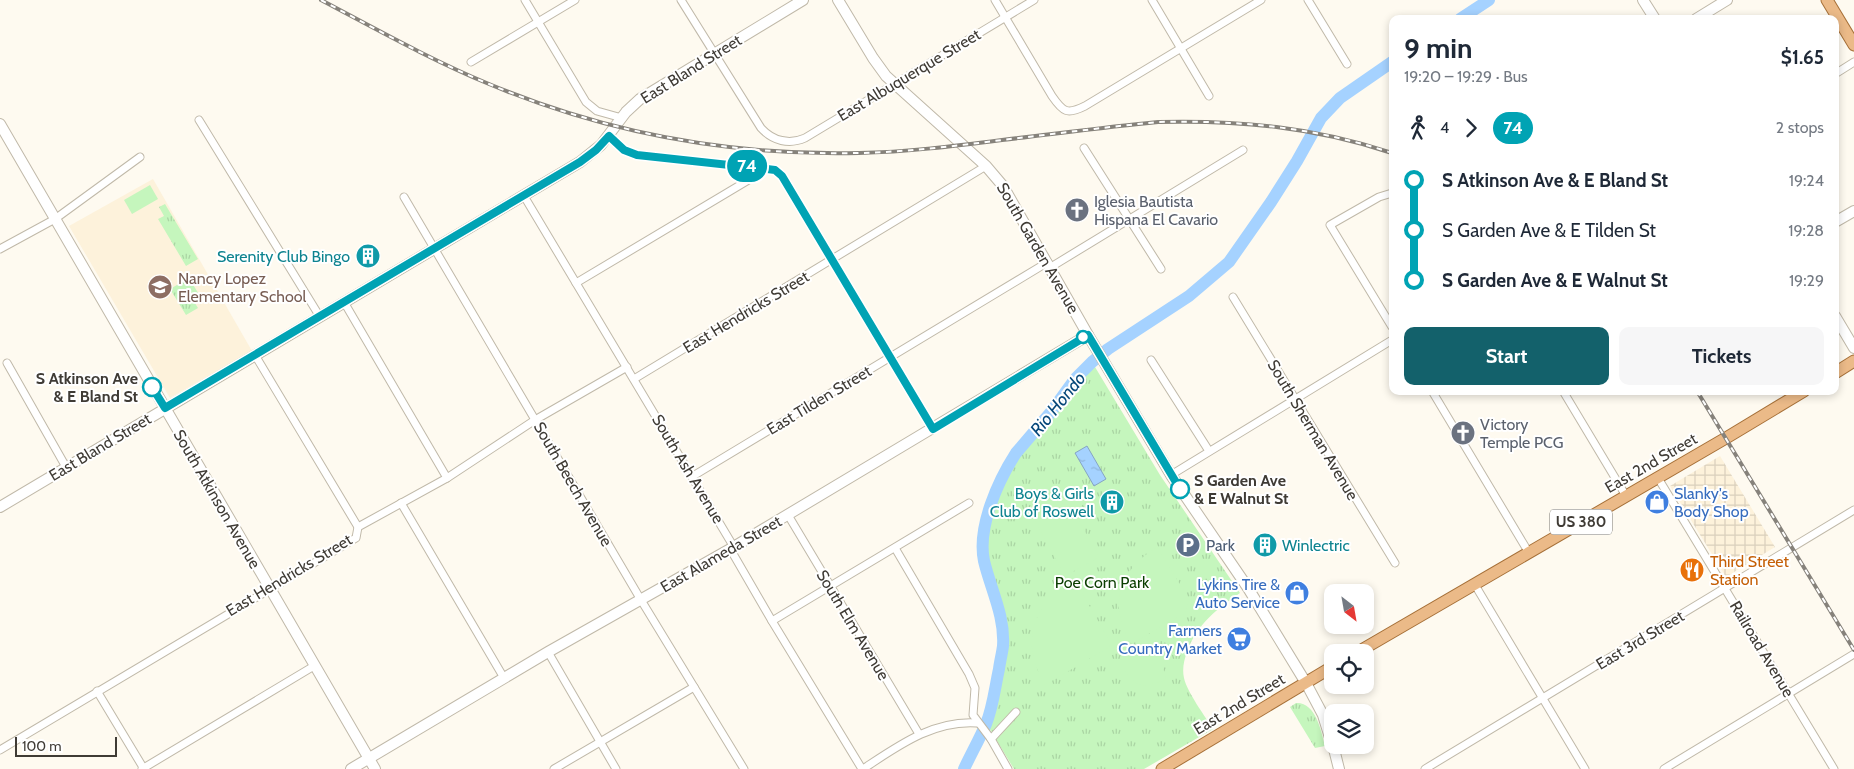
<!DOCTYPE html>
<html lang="en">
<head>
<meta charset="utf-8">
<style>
	:root { --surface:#fff; --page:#f6f6f7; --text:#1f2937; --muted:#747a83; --accent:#13616b }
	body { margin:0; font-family:Cabin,sans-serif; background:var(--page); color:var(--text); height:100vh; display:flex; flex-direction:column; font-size:19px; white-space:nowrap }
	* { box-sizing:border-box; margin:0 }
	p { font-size:16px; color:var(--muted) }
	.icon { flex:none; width:28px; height:28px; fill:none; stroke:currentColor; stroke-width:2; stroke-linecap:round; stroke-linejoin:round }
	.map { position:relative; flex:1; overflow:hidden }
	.sheet { position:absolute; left:1389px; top:15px; width:450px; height:380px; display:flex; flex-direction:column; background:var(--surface); border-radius:10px; box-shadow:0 2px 8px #0003 }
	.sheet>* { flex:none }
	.badge { padding:0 10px; border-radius:16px; font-size:18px; line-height:32px }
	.needle { width:32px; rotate:149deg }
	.fabs { position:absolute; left:1324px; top:584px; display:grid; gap:10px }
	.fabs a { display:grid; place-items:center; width:50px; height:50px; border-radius:10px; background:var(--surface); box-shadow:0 2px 8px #0003; font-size:25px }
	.scale { position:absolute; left:15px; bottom:12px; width:102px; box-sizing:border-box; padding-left:5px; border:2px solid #3f3b35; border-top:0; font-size:14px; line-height:18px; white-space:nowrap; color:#3f3b35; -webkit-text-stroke:4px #fff; paint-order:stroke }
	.map>.badge { position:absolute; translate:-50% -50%; box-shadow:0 0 0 2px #fff }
	.legs { display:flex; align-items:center; gap:8px; height:55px; padding:0 15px; font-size:16px }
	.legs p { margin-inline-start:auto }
	.headline { display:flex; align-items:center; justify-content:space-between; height:85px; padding:0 15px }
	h1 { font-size:28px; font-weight:800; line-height:38px }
	.cta { display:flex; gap:10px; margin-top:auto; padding:10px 15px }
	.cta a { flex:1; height:58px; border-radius:10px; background:var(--accent); color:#fff; font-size:20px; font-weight:800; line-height:58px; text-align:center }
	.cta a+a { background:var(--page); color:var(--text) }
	ul { padding:0 15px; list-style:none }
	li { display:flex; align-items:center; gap:18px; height:50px; font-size:19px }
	li i { display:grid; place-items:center; width:8px; height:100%; margin:0 6px; background:currentColor }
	li i::after { content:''; width:12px; height:12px; margin:-6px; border:4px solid; border-radius:50%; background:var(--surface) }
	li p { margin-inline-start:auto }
	li:first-child i { background:linear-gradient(#0000 50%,currentColor 0) }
	li:last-child i { background:linear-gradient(currentColor 50%,#0000 0) }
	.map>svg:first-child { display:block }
</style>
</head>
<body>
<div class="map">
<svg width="1854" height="769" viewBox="0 0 1854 769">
	<defs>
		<pattern id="industrial-grid" width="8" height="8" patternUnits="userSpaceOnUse" patternTransform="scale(1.25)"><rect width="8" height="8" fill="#fdf2db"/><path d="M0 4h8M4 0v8" fill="none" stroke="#dad0bd"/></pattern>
		<pattern id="grass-tufts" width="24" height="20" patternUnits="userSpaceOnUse" patternTransform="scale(1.25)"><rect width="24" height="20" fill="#c5f6bd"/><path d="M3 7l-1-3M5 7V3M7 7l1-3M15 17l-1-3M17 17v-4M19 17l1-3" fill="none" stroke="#aad4a3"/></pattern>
		<pattern id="water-ripples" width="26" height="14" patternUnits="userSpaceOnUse" patternTransform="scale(1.25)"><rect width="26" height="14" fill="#a5d2ff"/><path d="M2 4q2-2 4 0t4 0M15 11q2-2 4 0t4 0" fill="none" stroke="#8fb5db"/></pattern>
	</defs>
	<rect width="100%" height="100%" fill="#fefaf0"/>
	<path fill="#fdf2db" d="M153,179L252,351L170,398L69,226Z"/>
	<path fill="url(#industrial-grid)" d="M1720,456L1775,547L1726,577L1670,486Z"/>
	<g fill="url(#grass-tufts)">
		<path d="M165,204L198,259L186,266L158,219L164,216L159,207Z"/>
		<path d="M189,278L200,296L193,300L198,308L186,315L170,289Z"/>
		<path d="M1092,362L1160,475L1240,593C1217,609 1197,624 1187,652C1184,660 1182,669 1184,678C1187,692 1205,716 1213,729L1144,769H1014L986,723C998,690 1007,641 999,607C994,588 983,569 983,549C982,520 999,475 1016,453C1027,438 1040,426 1051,412C1065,395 1076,377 1092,362Z"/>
		<path d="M1296,703C1316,702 1321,731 1325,746L1315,748L1290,707Z"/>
	</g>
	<g fill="#c5f6bd">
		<path d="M150,185L158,199L132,214L124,200Z"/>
		<path d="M1062,490L1099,557L1065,576L1028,508Z"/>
		<path d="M1157,547L1189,599L1185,613L1131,644C1108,604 1118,571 1157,547Z"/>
		<path d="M1074,579L1110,642L1109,647L1045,685C1019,642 1033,603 1074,579Z"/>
		<path d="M1151,647L1153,648L1162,662L1166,680C1141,688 1136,689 1122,666L1136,654Z"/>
	</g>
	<path fill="url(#water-ripples)" stroke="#86a5c2" d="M1087,446L1106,479L1094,486L1075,453Z"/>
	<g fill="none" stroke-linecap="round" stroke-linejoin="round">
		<g stroke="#a5d2ff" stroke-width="12">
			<path d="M1460,19L1489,0"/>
			<path d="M964,769C971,754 979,740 986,724C993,707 995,687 999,669C1000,661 1002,654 1003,646C1005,616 991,590 984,561C977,527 998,481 1016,453L1051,412L1075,379L1092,362L1108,349L1189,296L1229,262L1271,202L1297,161L1321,118L1340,98L1392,62"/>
		</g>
		<defs>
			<g id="street">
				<path d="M525,0L586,102L597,111L622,118"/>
				<path d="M681,0L761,128C773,141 789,145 805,138L1034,0"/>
				<path d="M995,0L1052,96C1063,112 1067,115 1085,106L1261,0"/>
				<path d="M1152,0L1209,96"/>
				<path d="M1308,0L1347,64"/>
				<path d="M471,62L575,0"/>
				<path d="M1835,74L1854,62"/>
				<path d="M199,120L320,317"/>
				<path d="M609,136L624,150L637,155L767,169L775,170L782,176L933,429"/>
				<path d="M1084,148L1161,269"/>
				<path d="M1392,193L1379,197L1330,225L1392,327"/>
				<path d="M524,196L732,544V552L772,621L862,769"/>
				<path d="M404,197L641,600L744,769"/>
				<path d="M0,249L55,219L140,157"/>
				<path d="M1051,267L1243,150"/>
				<path d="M576,283L767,169"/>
				<path d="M1233,297L1395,563"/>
				<path d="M344,302L447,478"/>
				<path d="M255,355L358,527"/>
				<path d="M1151,360L1209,451"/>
				<path d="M7,363L66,467"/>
				<path d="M634,379L986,166"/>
				<path d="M1432,391L1529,553"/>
				<path d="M1563,391L1626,496"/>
				<path d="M1171,475L1392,340"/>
				<path d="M693,476L1048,262"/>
				<path d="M1658,478L1834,769"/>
				<path d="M401,503L504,678"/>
				<path d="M788,515L919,734"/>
				<path d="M895,548L969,674L975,688L973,715L991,739L1008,769"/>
				<path d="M1475,585L1585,769"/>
				<path d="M772,621L969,503"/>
				<path d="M548,652L616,769"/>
				<path d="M97,691L144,769"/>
				<path d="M991,739L1016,712"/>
				<path d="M0,750L356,538L358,527L447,478L535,420L627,367"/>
				<path d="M142,769L314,666"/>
				<path d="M554,769L694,687"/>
				<path d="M863,769C898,746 933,720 977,723"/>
				<path d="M1425,769L1854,510"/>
				<path d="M1664,769L1854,654"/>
			</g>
			<g id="secondary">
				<path d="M838,0L873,58L886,76L986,166L1003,186L1088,335L1171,475L1248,588L1306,683L1323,715L1332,744"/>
				<path d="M1643,0L1655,19"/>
				<path d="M1696,19L1727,0"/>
				<path d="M0,124L375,769"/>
				<path d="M1835,222L1854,211"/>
				<path d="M1835,316L1854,348"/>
				<path d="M0,507L580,162L601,145L626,112L640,99L803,0"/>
				<path d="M1333,745L1339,769"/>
				<path d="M351,769L548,652L732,548L1088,335"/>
			</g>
			<g id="primary">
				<path d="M1827,0L1854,45"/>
				<path d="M1835,373L1854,361"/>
				<path d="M1358,652L1726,438L1804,391"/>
				<path d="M1162,769L1332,667"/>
			</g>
		</defs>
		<use href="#street" stroke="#c0b9a9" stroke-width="9"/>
		<use href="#secondary" stroke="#c0b9a9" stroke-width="12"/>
		<use href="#primary" stroke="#a67038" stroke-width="13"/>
		<use href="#street" stroke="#fff" stroke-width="7"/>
		<use href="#secondary" stroke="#fff" stroke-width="10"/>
		<use href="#primary" stroke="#ebba88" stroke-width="11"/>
		<defs>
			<g id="rail">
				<path d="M321,0C376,29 431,60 489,84C606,133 732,156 859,153C907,152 955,146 1002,140C1054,134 1106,127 1158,122C1240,120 1314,127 1392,153"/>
				<path d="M1697,391L1854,650"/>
			</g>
		</defs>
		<use href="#rail" stroke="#86827b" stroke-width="4"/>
		<use href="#rail" stroke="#fff" stroke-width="2" stroke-dasharray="5.5" stroke-linecap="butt"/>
	</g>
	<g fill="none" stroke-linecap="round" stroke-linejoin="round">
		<defs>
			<path id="line-1" d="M152,387L165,408L580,162L596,150L609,136L624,150L637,155L767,169L775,170L782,176L933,429L1088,335L1180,489"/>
		</defs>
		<use href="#line-1" stroke="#fff" stroke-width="11"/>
		<use href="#line-1" stroke="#00a3b4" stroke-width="8"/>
	</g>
	<defs>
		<symbol id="church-disc" viewBox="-11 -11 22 22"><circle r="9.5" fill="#6b7280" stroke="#fff"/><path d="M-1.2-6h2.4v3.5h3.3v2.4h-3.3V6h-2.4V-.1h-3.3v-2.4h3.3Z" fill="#fff"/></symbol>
		<symbol id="building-disc" viewBox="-11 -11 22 22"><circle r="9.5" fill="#0f9aa8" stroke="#fff"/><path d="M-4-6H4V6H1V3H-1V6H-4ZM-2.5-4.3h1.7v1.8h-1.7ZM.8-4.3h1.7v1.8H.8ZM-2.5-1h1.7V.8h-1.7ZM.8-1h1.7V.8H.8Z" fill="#fff"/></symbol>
		<symbol id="school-disc" viewBox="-11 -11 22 22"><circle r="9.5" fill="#8d6e63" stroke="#fff"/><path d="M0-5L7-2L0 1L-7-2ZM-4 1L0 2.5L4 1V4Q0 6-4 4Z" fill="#fff"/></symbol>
		<symbol id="shop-disc" viewBox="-11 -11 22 22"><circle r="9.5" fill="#3f7fe0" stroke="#fff"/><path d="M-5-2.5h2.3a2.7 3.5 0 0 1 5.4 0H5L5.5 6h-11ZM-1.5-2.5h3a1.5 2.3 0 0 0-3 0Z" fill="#fff"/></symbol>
		<symbol id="parking-disc" viewBox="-11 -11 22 22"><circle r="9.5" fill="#5c6f8a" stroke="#fff"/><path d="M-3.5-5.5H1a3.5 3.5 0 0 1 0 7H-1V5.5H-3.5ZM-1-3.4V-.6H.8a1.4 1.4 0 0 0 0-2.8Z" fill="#fff"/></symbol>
		<symbol id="restaurant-disc" viewBox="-11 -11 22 22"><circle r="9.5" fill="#e8710a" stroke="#fff"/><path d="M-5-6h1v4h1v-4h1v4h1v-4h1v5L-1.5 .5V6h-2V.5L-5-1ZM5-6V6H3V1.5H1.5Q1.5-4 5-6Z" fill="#fff"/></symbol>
		<symbol id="supermarket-disc" viewBox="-11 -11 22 22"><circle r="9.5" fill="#3f7fe0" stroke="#fff"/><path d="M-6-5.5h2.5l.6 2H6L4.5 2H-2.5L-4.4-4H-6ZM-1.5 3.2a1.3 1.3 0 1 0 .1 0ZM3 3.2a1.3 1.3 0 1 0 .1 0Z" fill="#fff"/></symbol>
	</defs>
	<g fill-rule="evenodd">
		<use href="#church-disc" x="1063" y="196" width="28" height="28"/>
		<use href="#building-disc" x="354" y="242" width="28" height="28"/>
		<use href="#school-disc" x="146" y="273" width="28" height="28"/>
		<use href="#church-disc" x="1449" y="419" width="28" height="28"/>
		<use href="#building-disc" x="1098" y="488" width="28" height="28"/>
		<use href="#shop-disc" x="1643" y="488" width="28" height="28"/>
		<use href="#parking-disc" x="1174" y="531" width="28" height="28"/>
		<use href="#building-disc" x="1251" y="531" width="28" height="28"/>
		<use href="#restaurant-disc" x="1678" y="556" width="28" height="28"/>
		<use href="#shop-disc" x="1283" y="579" width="28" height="28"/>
		<use href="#supermarket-disc" x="1225" y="625" width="28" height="28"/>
	</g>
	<g fill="#fff" stroke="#00a3b4" stroke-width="2.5">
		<circle cx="1083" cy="337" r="6"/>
		<circle cx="152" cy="387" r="9"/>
		<circle cx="1180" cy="489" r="9"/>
	</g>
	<g text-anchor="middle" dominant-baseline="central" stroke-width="4" stroke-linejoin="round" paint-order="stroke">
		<rect fill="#fff" stroke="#797672" stroke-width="1" x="1550" y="509.5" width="62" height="25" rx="4"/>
		<g font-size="15" font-weight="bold" fill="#3f3b35">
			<text x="1581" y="522">US 380</text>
		</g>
		<g font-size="16" fill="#3f3b35" stroke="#fff">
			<text transform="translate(691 69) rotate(-32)">East Bland Street</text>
			<text transform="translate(909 75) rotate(-31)">East Albuquerque Street</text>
			<text transform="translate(1038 248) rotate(60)">South Garden Avenue</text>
			<text transform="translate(746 312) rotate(-31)">East Hendricks Street</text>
			<text transform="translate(819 400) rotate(-31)">East Tilden Street</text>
			<text transform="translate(1313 430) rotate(59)">South Sherman Avenue</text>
			<text transform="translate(100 447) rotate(-31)">East Bland Street</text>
			<text transform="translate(1651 463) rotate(-30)">East 2nd Street</text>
			<text transform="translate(688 469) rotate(59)">South Ash Avenue</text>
			<text transform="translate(573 484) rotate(60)">South Beech Avenue</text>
			<text transform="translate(217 499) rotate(60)">South Atkinson Avenue</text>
			<text transform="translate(721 554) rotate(-30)">East Alameda Street</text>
			<text transform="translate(289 575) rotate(-31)">East Hendricks Street</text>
			<text transform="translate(853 625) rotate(59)">South Elm Avenue</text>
			<text transform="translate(1640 640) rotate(-31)">East 3rd Street</text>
			<text transform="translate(1762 649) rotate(59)">Railroad Avenue</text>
			<text transform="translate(1239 704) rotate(-31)">East 2nd Street</text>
		</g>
		<g font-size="16" fill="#5b616d" stroke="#fff" text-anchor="start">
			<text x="1094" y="201">Iglesia Bautista<tspan x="1094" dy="18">Hispana El Cavario</tspan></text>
			<text x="1480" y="424">Victory<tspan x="1480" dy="18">Temple PCG</tspan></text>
		</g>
		<g font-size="16" fill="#0d838f" stroke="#fff" text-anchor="end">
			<text x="350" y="256">Serenity Club Bingo</text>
			<text x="1094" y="493">Boys &amp; Girls<tspan x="1094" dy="18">Club of Roswell</tspan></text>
			<text x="1282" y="545" text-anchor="start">Winlectric</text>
		</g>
		<g font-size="16" fill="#785e54" stroke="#fff" text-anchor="start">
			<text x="178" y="278">Nancy Lopez<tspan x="178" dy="18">Elementary School</tspan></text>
		</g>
		<g font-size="16" font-weight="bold" fill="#3f3b35" stroke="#fff" text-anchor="end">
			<text x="138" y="378">S Atkinson Ave<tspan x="138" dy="18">&amp; E Bland St</tspan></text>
			<text x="1194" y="480" text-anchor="start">S Garden Ave<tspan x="1194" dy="18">&amp; E Walnut St</tspan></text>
		</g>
		<g font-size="16" fill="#366cbe" stroke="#fff" text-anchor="end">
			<text x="1674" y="493" text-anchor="start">Slanky's<tspan x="1674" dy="18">Body Shop</tspan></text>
			<text x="1280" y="584">Lykins Tire &amp;<tspan x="1280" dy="18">Auto Service</tspan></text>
			<text x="1222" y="630">Farmers<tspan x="1222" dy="18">Country Market</tspan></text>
		</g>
		<g font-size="16" fill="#4e5e75" stroke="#fff" text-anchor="start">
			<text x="1206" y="545">Park</text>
		</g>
		<g font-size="16" fill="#c56008" stroke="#fff" text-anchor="start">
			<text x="1710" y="561">Third Street<tspan x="1710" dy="18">Station</tspan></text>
		</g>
		<g font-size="16" fill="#0a3e01" stroke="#fff">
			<text x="1102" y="582">Poe Corn Park</text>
		</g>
		<g font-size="18" font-style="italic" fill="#07487a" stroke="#fff">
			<text transform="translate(1058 404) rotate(-51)">Rio Hondo</text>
		</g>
	</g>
</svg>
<div class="fabs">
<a><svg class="needle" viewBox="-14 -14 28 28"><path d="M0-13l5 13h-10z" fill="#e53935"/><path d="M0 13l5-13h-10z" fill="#747a83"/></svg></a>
<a><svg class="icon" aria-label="locate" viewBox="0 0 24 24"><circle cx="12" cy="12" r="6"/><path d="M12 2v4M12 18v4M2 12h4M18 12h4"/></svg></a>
<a><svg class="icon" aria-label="layers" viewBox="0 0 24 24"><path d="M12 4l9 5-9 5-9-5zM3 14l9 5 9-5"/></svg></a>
</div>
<div class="scale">100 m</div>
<b class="badge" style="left:747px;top:166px;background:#00a3b4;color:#fff">74</b>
<section class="sheet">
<div class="headline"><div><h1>9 min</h1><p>19:20 – 19:29 · Bus</p></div><b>$1.65</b></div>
<div class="legs"><svg class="icon" aria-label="walk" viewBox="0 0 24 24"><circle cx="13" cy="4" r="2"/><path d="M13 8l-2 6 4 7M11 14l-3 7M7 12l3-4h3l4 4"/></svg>4<svg class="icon" aria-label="forward" viewBox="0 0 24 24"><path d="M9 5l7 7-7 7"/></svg><b class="badge" style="background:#00a3b4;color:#fff">74</b><p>2 stops</p></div>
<ul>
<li><i style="color:#00a3b4"></i><b>S Atkinson Ave &amp; E Bland St</b><p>19:24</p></li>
<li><i style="color:#00a3b4"></i><span>S Garden Ave &amp; E Tilden St</span><p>19:28</p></li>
<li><i style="color:#00a3b4"></i><b>S Garden Ave &amp; E Walnut St</b><p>19:29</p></li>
</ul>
<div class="cta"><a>Start</a><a>Tickets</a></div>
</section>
</div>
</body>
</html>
